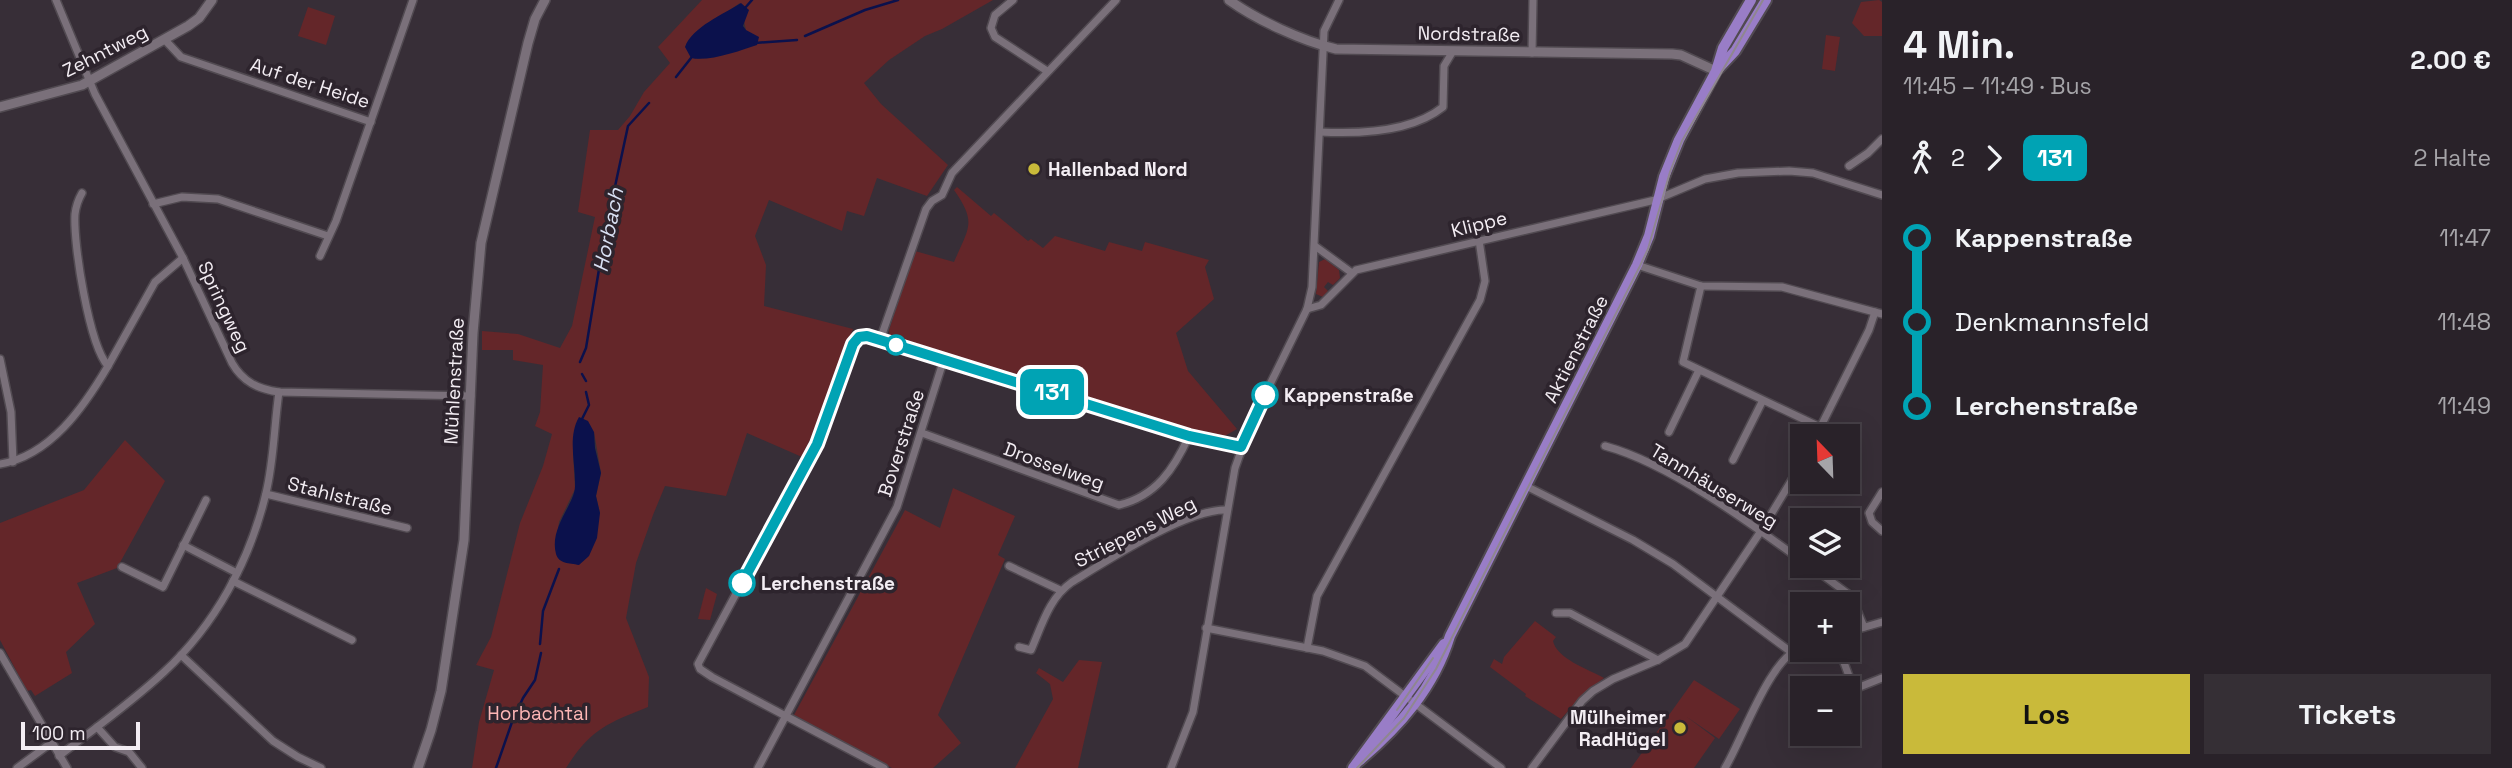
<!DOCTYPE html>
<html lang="de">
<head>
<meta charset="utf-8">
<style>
	:root { --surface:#292229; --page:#352f35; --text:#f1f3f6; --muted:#a5a4a8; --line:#453f46; --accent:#c9ba3a }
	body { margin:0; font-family:"Space Grotesk",sans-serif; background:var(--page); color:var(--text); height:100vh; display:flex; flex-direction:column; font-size:26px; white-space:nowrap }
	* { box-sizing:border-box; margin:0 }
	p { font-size:23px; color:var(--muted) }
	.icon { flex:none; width:38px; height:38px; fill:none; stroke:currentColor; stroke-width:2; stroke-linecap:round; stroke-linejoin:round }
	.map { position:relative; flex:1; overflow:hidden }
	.drawer { display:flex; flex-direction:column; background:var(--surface); width:630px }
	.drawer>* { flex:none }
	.badge { padding:0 14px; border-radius:10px; font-size:24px; line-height:46px }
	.needle { width:46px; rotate:337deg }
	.controls { position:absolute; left:1790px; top:424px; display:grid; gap:14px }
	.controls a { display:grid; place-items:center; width:70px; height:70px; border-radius:0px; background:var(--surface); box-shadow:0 7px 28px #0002,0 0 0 2px var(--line); font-size:35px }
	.scale { position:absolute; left:21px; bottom:18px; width:119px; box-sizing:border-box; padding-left:7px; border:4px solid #f3edf3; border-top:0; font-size:19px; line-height:24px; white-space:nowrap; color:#f3edf3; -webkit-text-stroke:5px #2d242d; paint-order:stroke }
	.map>.badge { position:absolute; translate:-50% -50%; box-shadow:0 0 0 4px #fff }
	.legs { display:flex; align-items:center; gap:10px; height:77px; padding:0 21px; font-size:23px }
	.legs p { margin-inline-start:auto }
	.head { display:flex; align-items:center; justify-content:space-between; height:119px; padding:0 21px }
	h1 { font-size:38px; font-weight:800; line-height:52px }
	.primary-button { display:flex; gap:14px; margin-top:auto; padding:14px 21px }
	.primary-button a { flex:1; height:80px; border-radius:0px; background:var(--accent); color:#111; font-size:28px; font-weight:800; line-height:80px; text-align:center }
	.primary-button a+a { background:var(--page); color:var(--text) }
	ul { padding:0 21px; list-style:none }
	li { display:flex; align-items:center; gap:24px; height:84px; font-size:26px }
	li i { display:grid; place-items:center; width:10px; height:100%; margin:0 9px; background:currentColor }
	li i::after { content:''; width:18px; height:18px; margin:-9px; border:5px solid; border-radius:50%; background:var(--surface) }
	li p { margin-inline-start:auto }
	li:first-child i { background:linear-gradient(#0000 50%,currentColor 0) }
	li:last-child i { background:linear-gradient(currentColor 50%,#0000 0) }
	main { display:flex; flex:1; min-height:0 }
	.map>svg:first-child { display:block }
</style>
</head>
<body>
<main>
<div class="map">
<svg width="1882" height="768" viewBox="0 0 1882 768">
	<rect width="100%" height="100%" fill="#372e37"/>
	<g fill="#642629" fill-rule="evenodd">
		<path d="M702,0H993L942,29L925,36L889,60L864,83L881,104L948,165L927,196L877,178L864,216L847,211L842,231L769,200L755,236L766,265L764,306L853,329L818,422L802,457L747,433L726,496L665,486L653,515L636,563L626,618L649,677L648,707C606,724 591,729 566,768H472L479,722L494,670L476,665L491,637L520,523L543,466L552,434L535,426L540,412L543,365L513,360V350H482V331L518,334L560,348L572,326L595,217L578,212L590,130H618L630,116L644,92L670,63L658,47ZM740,3L746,30L706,57L697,59L701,29ZM594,432L601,473L596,496L600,513L555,549L559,522L575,489L573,453Z"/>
		<path d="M1879,0L1882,2V36H1864L1852,23L1861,2Z"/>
		<path d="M308,7L335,16L326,45L298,36Z"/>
		<path d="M1826,35L1840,37L1835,71L1822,69Z"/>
		<path d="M957,187L991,216L994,213L1028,241L1031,239L1043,248L1055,236L1105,251L1109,242L1142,251L1145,242L1209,260L1205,267L1214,299L1176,333L1188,371L1237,429L1223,437L1194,432L890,337L889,330L915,251L954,262C969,227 977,223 954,190Z"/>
		<path d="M1325,259L1339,270L1340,278L1333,285L1328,282L1324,287L1328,291L1323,297L1316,294L1319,262Z"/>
		<path d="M125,440L165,481L117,568L77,583L95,624L66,652L72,673L35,696L31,690L27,691L0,640V523L84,490Z"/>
		<path d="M953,488L1015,516L998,555L1005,559L938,715L961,743L933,768H892L794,715L905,510L940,528Z"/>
		<path d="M706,588L717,594L710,620L698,619Z"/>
		<path d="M1535,621L1556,637L1553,641C1557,659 1588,669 1604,678L1583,694L1561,719L1525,696L1526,694L1490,667L1494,659L1502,664L1504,657Z"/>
		<path d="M1079,660L1102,662L1078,768H1015L1053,699L1050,684L1036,673L1039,668L1063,682Z"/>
		<path d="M1694,680L1740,709L1719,739L1687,717L1715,738L1694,768H1631Z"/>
	</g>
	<g fill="#0b114c">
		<path d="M741,3L749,10L743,26L746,30L759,37L757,45C739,51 709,62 691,58L685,47C692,27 724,14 741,3Z"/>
		<path d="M579,417L588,421L594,432L595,448L601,473L596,496L600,513L597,538L589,556L579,565C569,563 559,564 556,554C549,528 574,505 575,487C576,464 567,438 579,417Z"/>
	</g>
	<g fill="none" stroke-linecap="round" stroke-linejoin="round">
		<g stroke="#0b114c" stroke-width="2.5">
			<path d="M745,8L752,0"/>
			<path d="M805,36L865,10L898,0"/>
			<path d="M755,43L797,40"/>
			<path d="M676,77L691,58"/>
			<path d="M580,362L586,348L605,233L628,126L649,103"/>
			<path d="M582,374L586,381"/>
			<path d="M582,419L589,405L586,392"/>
			<path d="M540,644L543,611L559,569"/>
			<path d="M496,768L512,722L523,698L535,680L541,653"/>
		</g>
		<defs>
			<g id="minor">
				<path d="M56,0L95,94L183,258L232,363C243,382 258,389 279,392L471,396"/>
				<path d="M1013,0L995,15L991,28L995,37L1047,71"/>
				<path d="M165,40L181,57L371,122"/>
				<path d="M1532,53L1533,0"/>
				<path d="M1320,132C1358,134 1412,132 1443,107L1444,66L1453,51"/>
				<path d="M1849,166L1868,153L1882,139"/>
				<path d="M153,204L182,197L218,199L328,236"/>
				<path d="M1315,246L1352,273"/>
				<path d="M320,256L336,221L413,0"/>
				<path d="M1637,265L1701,286L1782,287L1882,314"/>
				<path d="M1701,286L1683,362L1820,427"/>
				<path d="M1307,309L1321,305L1356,270L1655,200L1705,179L1738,173L1789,171L1813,173L1882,195"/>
				<path d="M880,340L926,209L932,201L942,195L952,173L1116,0"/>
				<path d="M0,359L11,412L13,462"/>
				<path d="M108,366L155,282L183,258"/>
				<path d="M1669,432L1699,370"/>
				<path d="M922,433L1119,505C1156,496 1174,469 1189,436"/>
				<path d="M1816,436L1869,330L1875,312"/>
				<path d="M1605,446C1668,463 1749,522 1802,561"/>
				<path d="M1733,460L1762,402"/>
				<path d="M0,464C50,456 84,407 108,366C89,345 73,243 75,214C76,206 78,200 82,193"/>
				<path d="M1526,486L1633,540L1673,564L1791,652"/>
				<path d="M1882,492L1869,513L1872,522L1882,531"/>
				<path d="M266,494L407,528"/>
				<path d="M183,545L237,573"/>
				<path d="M1809,565L1851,596L1864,627"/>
				<path d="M1009,566L1060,590"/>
				<path d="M122,567L163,587L206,500"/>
				<path d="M233,581L352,640"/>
				<path d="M1556,613H1570L1658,660"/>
				<path d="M1206,628L1323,651L1365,666L1501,768"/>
				<path d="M1848,632L1882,622"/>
				<path d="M1019,647L1031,650C1042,625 1049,598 1072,582C1108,560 1187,509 1226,510"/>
				<path d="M1307,648L1317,596L1480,300L1485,281L1479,240"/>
				<path d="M1839,649L1853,687L1857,688L1882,678"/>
				<path d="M0,653L67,768"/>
				<path d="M181,655L273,741L298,757L321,768"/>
				<path d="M97,727L115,747L129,752L142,768"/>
				<path d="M59,756C94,729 132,702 164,672C215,625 250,561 266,493C274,460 274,426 279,392"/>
				<path d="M17,768L51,743"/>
				<path d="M758,768L897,507L944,359"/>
				<path d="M884,768L712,677L700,669L698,664L817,444L853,344L859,337L867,336L880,340L1062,395L1189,436L1241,447"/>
				<path d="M1171,768L1193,712L1235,468L1251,423L1307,309L1312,287L1324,31L1339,0"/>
				<path d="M1532,768L1582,701L1593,691L1613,679L1658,660L1685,644L1761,531L1802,463"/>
				<path d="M1725,768C1743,738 1770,657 1802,647"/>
			</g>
			<g id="tertiary">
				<path d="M1229,0C1257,20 1302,41 1336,49L1672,54L1681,55L1716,71"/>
				<path d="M0,107L82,85L188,26L199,18L212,0"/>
				<path d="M418,768L431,730L441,691L464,540L473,333L481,243L528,43L535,19L545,0"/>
			</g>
			<g id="primary">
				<path d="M1718,69L1735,51L1766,0"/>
				<path d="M1359,761C1400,726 1434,688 1450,636L1637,265L1649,236L1664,177L1679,140L1716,71L1723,48L1751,0"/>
				<path d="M1353,768L1444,644"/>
			</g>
		</defs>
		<use href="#minor" stroke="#514a51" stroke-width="10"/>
		<use href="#tertiary" stroke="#514a51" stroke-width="12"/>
		<use href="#primary" stroke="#514a51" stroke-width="14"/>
		<use href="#minor" stroke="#7a707a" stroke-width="7"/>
		<use href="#tertiary" stroke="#7a707a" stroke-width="9"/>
		<use href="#primary" stroke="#997dc7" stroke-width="10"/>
		<g stroke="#8f878f" stroke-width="2">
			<path d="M1397,710L1433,658"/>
			<path d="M1357,768L1404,718L1436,669L1640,266L1648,249L1670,172L1682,141L1763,0"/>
		</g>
	</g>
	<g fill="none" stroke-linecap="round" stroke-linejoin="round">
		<defs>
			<path id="line-1" d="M742,583L817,444L853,344L859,337L867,336L880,340L1189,436L1241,447L1265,395"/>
		</defs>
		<use href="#line-1" stroke="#fff" stroke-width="16"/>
		<use href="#line-1" stroke="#00a3b4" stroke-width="10"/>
	</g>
	<g fill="#c9ba3a" stroke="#2d242d" stroke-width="2.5">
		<circle cx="1034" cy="169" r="7"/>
		<circle cx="1680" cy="728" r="7"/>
	</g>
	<g fill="#fff" stroke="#00a3b4" stroke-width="3.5">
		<circle cx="896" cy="345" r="9"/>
		<circle cx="1265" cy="395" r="12"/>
		<circle cx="742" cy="583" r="12"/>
	</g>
	<g text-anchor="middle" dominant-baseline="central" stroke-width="7" stroke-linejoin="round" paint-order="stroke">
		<g font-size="19" fill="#f3edf3" stroke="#2d242d">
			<text transform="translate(1469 34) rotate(1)">Nordstraße</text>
			<text transform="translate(105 51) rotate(-27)">Zehntweg</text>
			<text transform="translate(310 83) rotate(18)">Auf der Heide</text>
			<text transform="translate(1479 224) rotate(-14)">Klippe</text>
			<text transform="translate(224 307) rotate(65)">Springweg</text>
			<text transform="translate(1576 349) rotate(-63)">Aktienstraße</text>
			<text transform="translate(454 381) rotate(-87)">Mühlenstraße</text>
			<text transform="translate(901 443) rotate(-72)">Boverstraße</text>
			<text transform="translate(1054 466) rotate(20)">Drosselweg</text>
			<text transform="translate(1714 486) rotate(31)">Tannhäuserweg</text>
			<text transform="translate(340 496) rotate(14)">Stahlstraße</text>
			<text transform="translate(1135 532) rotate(-27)">Striepens Weg</text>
		</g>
		<g font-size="19" font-weight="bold" fill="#f3edf3" stroke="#2d242d" text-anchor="start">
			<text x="1048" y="169">Hallenbad Nord</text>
			<text x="1666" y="717" text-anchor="end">Mülheimer<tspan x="1666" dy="22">RadHügel</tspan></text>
		</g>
		<g font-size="19" font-weight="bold" fill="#f3edf3" stroke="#2d242d" text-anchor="start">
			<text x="1284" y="395">Kappenstraße</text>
			<text x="761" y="583">Lerchenstraße</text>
		</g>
		<g font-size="19" fill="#fcb6b5" stroke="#2d242d">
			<text x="538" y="713">Horbachtal</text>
		</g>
		<g font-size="21" font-style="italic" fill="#d8dff2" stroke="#2d242d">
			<text transform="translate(608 230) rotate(-79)">Horbach</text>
		</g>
	</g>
</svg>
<div class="controls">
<a><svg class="needle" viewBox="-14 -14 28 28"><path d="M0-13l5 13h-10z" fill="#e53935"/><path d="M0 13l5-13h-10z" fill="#a5a4a8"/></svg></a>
<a><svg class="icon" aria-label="layers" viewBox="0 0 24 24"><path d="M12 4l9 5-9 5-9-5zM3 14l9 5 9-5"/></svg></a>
<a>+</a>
<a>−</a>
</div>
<div class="scale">100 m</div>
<b class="badge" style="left:1052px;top:392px;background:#00a3b4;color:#fff">131</b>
</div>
<section class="drawer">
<div class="head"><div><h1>4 Min.</h1><p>11:45 – 11:49 · Bus</p></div><b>2.00 €</b></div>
<div class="legs"><svg class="icon" aria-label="walk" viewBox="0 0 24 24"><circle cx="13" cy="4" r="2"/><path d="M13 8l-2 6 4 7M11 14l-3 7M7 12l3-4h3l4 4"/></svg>2<svg class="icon" aria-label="forward" viewBox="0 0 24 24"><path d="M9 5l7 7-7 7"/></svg><b class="badge" style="background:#00a3b4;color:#fff">131</b><p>2 Halte</p></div>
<ul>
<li><i style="color:#00a3b4"></i><b>Kappenstraße</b><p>11:47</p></li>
<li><i style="color:#00a3b4"></i><span>Denkmannsfeld</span><p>11:48</p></li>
<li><i style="color:#00a3b4"></i><b>Lerchenstraße</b><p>11:49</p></li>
</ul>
<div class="primary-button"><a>Los</a><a>Tickets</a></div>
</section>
</main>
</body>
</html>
